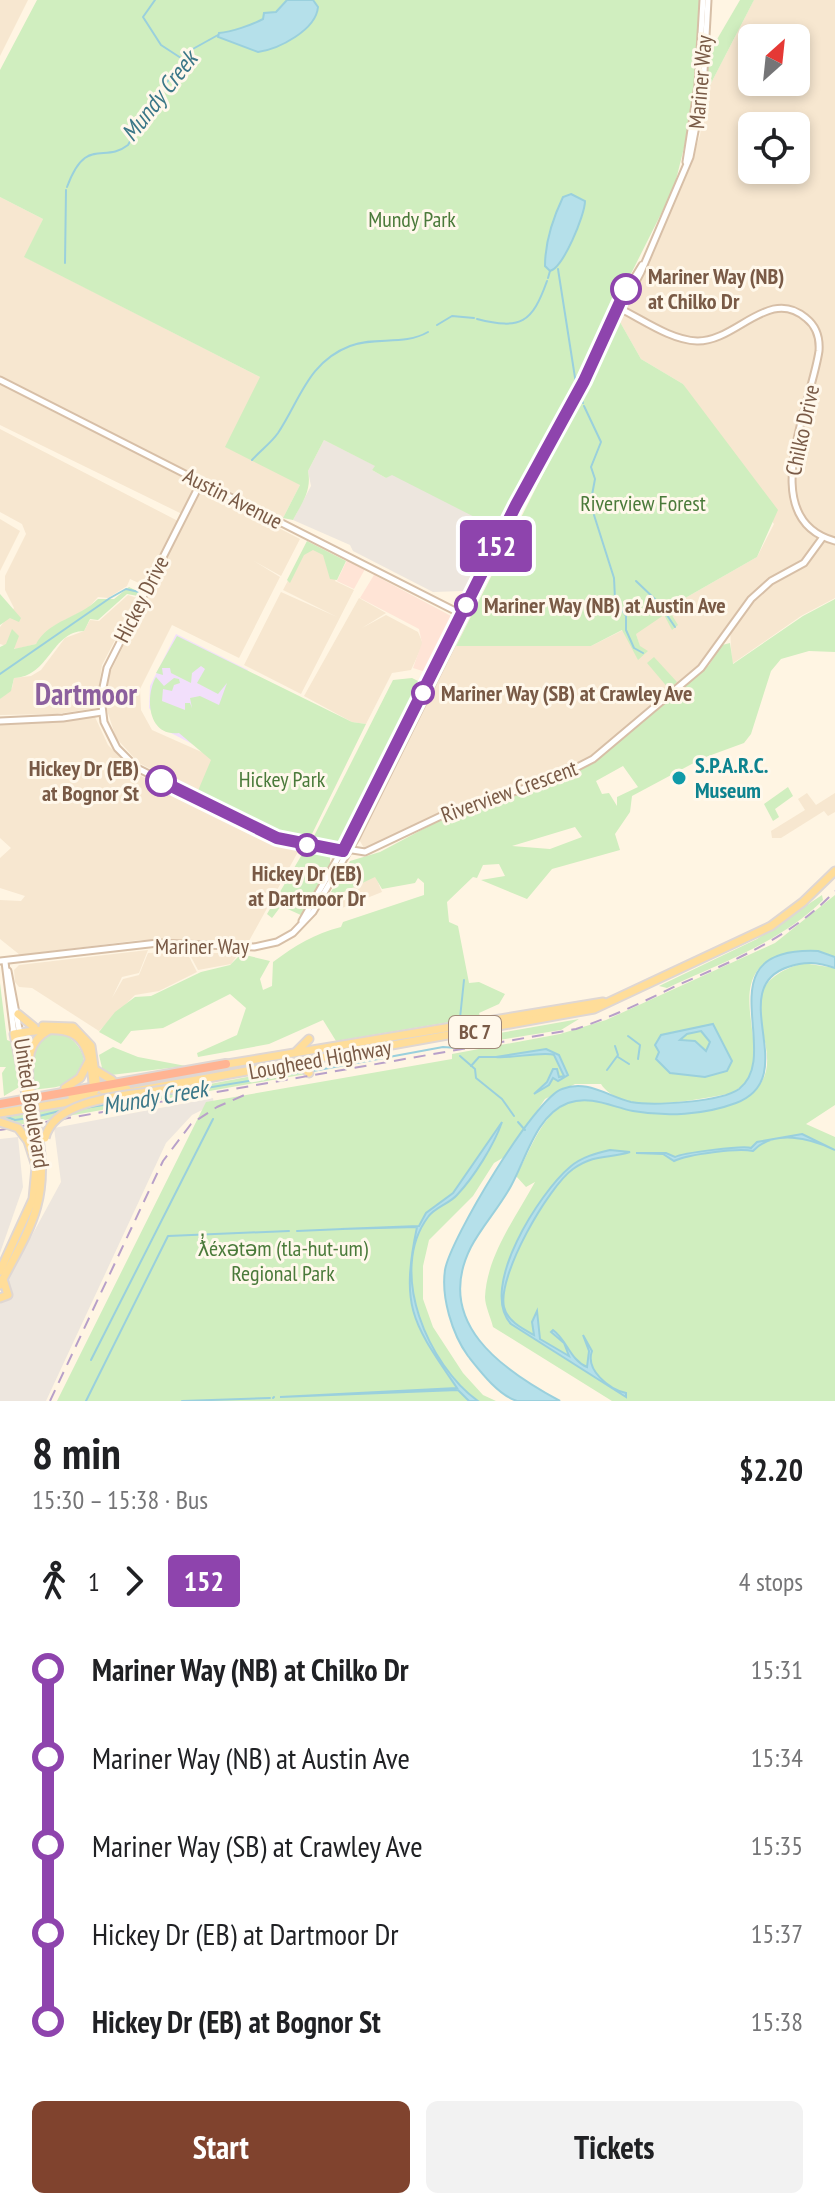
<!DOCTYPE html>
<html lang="en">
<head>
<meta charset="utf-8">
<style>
	:root { --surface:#fff; --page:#f2f2f2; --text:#202124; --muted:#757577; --accent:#80432e }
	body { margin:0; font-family:"PT Sans Narrow",sans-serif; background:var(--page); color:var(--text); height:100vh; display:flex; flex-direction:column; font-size:30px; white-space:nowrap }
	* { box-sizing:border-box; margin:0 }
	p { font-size:26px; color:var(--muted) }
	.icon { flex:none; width:44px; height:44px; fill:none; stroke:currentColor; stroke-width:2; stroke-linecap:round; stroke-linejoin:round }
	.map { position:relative; height:1401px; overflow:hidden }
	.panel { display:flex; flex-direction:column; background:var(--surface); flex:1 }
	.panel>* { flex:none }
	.badge { padding:0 16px; border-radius:6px; font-size:28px; line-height:52px }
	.needle { width:52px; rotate:27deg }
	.controls { position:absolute; left:738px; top:24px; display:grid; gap:16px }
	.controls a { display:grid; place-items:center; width:72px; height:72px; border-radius:12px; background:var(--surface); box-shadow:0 4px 12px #0003; font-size:40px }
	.map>.badge { position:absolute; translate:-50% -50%; box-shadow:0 0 0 4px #fff }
	.legs { display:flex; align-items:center; gap:12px; height:88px; padding:0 32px; font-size:26px }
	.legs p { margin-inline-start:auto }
	.headline { display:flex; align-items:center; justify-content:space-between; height:136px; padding:0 32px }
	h1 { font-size:44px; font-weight:800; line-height:60px }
	.action { display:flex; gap:16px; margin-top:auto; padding:16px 32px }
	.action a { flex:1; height:92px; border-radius:12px; background:var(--accent); color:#fff; font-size:32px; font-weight:800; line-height:92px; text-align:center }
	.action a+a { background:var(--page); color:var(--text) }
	ul { padding:0 32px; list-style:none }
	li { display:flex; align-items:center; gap:28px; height:88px; font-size:30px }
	li i { display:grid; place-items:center; width:12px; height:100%; margin:0 10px; background:currentColor }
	li i::after { content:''; width:20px; height:20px; margin:-10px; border:6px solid; border-radius:50%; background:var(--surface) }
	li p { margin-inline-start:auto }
	li:first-child i { background:linear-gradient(#0000 50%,currentColor 0) }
	li:last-child i { background:linear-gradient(currentColor 50%,#0000 0) }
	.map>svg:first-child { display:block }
</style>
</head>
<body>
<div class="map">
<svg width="835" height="1401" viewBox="0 0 835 1401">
	<rect width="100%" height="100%" fill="#fff5e3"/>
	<g fill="#f7e7d0" fill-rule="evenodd">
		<path d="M0,0H28L0,56Z"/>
		<path d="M754,0H835V598L801,616L732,664L730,629L705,661L585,762L439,816L376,849L364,848L357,836L455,646H591L623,630L638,659L640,647L635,631L664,615L672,629L670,612L673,605L757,557L774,524L683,384L641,359L620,322L688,171L700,135L707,91ZM752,38H796V82H752ZM752,126H796V170H752Z"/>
		<path d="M0,197L43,219L25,257L260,377L300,485L283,518L0,377Z"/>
		<path d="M0,385L194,482L195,488L182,514L0,425Z"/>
		<path d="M0,429L178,521L143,585L130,579L127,586L108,598L98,597L88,608L52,627L36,644L16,649L0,644V627L14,608L5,590V576L26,534L22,524L0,512Z"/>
		<path d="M201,488L300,539L281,576L254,561L280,577L239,658L172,625L140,689L141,710L152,730L215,758L197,793L139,763L116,738L106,707L105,683Z"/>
		<path d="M0,519L20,531L0,571Z"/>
		<path d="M308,543L344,562L335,581L354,590L301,694L244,665L281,592L337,617L283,590Z"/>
		<path d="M128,595L137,598L102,665L96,708L57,714L0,715V699L12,688L14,678L31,676L41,670L65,638L84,631L90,620L99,621Z"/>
		<path d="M359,598L386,613L362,628L386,615L418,632L423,644L411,670L392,673L366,724L352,722L304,696Z"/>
		<path d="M95,717L108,745L135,773L242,827L299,850L249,941L140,940L20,955L0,939V900L21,901L25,896L0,888V858L11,848L0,838V725Z"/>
		<path d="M807,793L816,805L835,793V812L828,816L824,811L781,838H772L771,831L805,810L798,799Z"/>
		<path d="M375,875L382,892L337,910L330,895Z"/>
		<path d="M148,950L139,973L122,977L112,998L123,979L139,975L148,953L186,951L197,972L159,991L135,995L99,1031L32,988L19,987L15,982L14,970L19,965Z"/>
		<path d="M189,953H239L231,964L198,970Z"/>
	</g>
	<g fill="#ffe4d6">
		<path d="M347,560L365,569L354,589L337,581Z"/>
		<path d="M374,575L453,617L429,673L413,668L422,643L419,629L360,598Z"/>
	</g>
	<g fill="#ede6de">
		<path d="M324,440L376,466L372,470L386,478L394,472L498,525L463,591L433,592L353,551L350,545L293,520L311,486L308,471Z"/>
		<path d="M213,1098L214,1104L192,1115L166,1143L46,1401H0V1294L61,1182L54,1128Z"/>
		<path d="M18,1137L23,1187L0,1253V1139Z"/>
	</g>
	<path fill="#f2dffb" d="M176,634L248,670L206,751L169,732L149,708L150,686Z"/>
	<g fill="#d0eebf" fill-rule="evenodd">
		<path d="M37,0H700L696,99L674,188L502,531L392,475L386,478L372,470L375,466L324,440L308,471C312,490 302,503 293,520L283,518L300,485L225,447L260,377L24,257L43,219L0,197V70Z"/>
		<path d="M740,0H754L707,91L709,53Z"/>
		<path d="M620,322L641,359L683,384L778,510L757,557L673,605L670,612L678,625L672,630L664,615L636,634L640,646L648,651L638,660L622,630L591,646H456Z"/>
		<path d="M307,541L346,561L337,580L330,579L323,555L313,550L304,555L290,583L287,580Z"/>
		<path d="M129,587L139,592L138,596L127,594L98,620L90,619L84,631C52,631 49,677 14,678L11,691L0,699V647L6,644L12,629L19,636L14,649L36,644C49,620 79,618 98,599H114Z"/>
		<path d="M0,594L21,618L19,622L10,618L0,625Z"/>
		<path d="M835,599V652L809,651L781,659L771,671L751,734L744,743L703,758L632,796L630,812L615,834L620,850L552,869L527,899L481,880L505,876L499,864L483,865L477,878L473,877L447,902L449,922L458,926L469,983L479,982L505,994L499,1004L479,1013L480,1017L336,1041L323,1020L269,1044L198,1057L197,1053L237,1035L246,1008L230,994L163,1028L131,1031L121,1044L99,1032L115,1012L135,997L151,996L201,972L230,965L241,954L270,961L260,979L263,990L272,986L273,962C296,945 314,934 341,927L343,922L424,895V883L418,878L415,883L382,889L375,877L335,896L329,895L350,861L380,852L444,818L568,776L597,760L709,665L722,645L730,643L733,664L803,616ZM623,766L638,787L617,797V806L609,793L602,794L596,781ZM575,827L582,837L550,849L512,846Z"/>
		<path d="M177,636L352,722L366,724L311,836C287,846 218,808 197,793L211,760L179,733C147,737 145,696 156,677L164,686L174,678L179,679L180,683L174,685L172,691L163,689L162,701L185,710V703H190L192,708L190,698L200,696L219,705L227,683L218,694L197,683L205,669L201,666L192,673L191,683L171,673L170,668H162L163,675L156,673Z"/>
		<path d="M654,657L677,682L669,689L647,663Z"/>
		<path d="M412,678L424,684L345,841L337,845L311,842L393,680Z"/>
		<path d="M788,787L793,796L775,809L779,817L773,821L764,804Z"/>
		<path d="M304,851L330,856V866L303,916L281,906L272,918L267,914Z"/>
		<path d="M822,895L823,900C781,942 721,963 667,988L659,986L757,939Z"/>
		<path d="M835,895V957L809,950L782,965L778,956C771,960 762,964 757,971C732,1006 781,1073 728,1094C696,1099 622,1117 601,1084H575L545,1099L506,1156L494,1163L473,1196L429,1240L423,1266V1299L433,1327L463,1373L483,1395L496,1401H57L206,1102L452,1059V1054L560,1034L606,1020L775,943Z"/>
		<path d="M803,963L835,968V1105L806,1124L835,1137V1401H612L493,1327C491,1318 485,1306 485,1297C487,1255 516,1217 535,1182L526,1187L516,1176C535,1144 546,1094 594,1101C606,1102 618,1109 630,1110C664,1111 701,1105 735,1103C817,1066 704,993 803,963Z"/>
		<path d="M0,983L7,1040L12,1042L21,1086L4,1096L2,1073L6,1067H0Z"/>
		<path d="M579,1019L561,1030L480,1043L488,1035Z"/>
		<path d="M59,1032C83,1041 97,1071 67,1084C57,1088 45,1088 34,1090C30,1065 28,1036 59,1032Z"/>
		<path d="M113,1047L138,1057L186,1066L111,1075L103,1072L99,1055Z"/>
		<path d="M290,1056L257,1065L111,1088Z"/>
		<path d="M300,1067L306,1074L0,1128V1117L168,1092Z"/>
	</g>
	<g fill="#b5e0ea" stroke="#9ad0dd" stroke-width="2" fill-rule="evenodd">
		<path d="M287,0H313L318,7C316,30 279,49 258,52L218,37L219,33C231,32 252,25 263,19L264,13L276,12Z"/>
		<path d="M571,194L585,201C585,215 563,268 550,271L545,266C545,243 553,218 563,197Z"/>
		<path d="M818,951L835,957V968C818,962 805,961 788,967C723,989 804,1077 736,1103C704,1115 666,1117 633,1111C612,1107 591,1095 568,1103C536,1115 526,1159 511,1186C499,1208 482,1226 471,1247C433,1322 502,1370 560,1401C547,1401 529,1401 517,1401C498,1395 480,1371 468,1356C452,1334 441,1297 445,1270C450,1239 535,1098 562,1089C587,1079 607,1096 631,1102C654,1106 721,1102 739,1089C785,1054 700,946 818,951Z"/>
		<path d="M713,1024L732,1061L727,1071L705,1077L670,1073L656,1059L659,1052L655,1045L661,1035ZM701,1031L710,1042L706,1051L695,1041L680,1040L687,1034Z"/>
		<path d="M546,1049L559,1055L568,1075L558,1081L553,1078L549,1085L534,1094L547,1082L553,1069H557L559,1077L564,1076L554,1055C544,1051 509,1059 496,1057Z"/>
		<path d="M502,1122C494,1145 474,1177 457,1195C449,1204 435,1207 428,1217C387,1272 429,1366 478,1401H469L458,1390L280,1397L457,1388C413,1323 400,1309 417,1227L341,1229L419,1226L426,1213L453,1193Z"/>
		<path d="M802,1134L835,1150C810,1138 774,1129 753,1151C737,1148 689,1154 674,1161L663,1154L636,1153H666L675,1157C682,1153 744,1145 751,1148L757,1142Z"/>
		<path d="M610,1150L630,1152C609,1159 596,1153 573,1169C548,1187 497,1276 504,1307C507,1321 523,1329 534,1335L532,1322L537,1311L540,1339L569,1356L564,1343L551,1332L553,1330C567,1340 570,1360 587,1367L589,1351L583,1335L592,1351C585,1370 609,1389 626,1393V1397L511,1324C478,1288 540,1192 570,1167C581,1157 597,1153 610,1150Z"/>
	</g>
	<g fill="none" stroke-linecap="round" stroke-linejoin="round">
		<g stroke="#9ad0dd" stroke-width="2">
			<path d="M155,0L143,17L161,45L184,60"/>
			<path d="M67,187C86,135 104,164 128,145L151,104L191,50L218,35"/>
			<path d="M65,263L66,190"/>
			<path d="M558,269L576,384"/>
			<path d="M548,278L550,271"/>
			<path d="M477,319C521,330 532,323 547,281"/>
			<path d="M437,325L452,316L474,318"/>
			<path d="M581,398L583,403"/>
			<path d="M584,406L601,442L591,467L595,479L592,495"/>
			<path d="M252,460C260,451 271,443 278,433C300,400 308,362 350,346C375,336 404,346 428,332"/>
			<path d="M590,496L591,510"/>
			<path d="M594,515L614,578L615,599L626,616V630L634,648L643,653"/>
			<path d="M636,581L658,602L675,627"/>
			<path d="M0,674L110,598L126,589L139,592"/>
			<path d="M460,1018L464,980"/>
			<path d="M628,1036L640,1045L638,1059"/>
			<path d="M460,1056L475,1069L476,1078L502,1099L514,1116"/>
			<path d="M618,1057L629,1064"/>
			<path d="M471,1066L479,1057H496"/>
			<path d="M607,1070L618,1055L615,1046"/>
			<path d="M313,1071L443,1047L458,1048"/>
			<path d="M85,1108L303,1072"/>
			<path d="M39,1116L64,1110"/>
			<path d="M7,1117L15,1120L29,1118"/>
			<path d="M518,1122L525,1130"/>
			<path d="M297,1231L343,1229"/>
			<path d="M91,1360L213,1119"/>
			<path d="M273,1398L274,1397"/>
			<path d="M86,1401L168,1236L289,1231"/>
			<path d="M182,1401L270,1398"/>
		</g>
		<defs>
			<g id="secondary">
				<path d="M686,162L698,85L703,0"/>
				<path d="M617,307C642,319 670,340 697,341C736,342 769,286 806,318C816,326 820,338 819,351C811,406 754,519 835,541"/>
				<path d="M598,354L641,272L690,157L703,90L708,0"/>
				<path d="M0,380L463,615"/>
				<path d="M201,482L107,668L101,697L104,722L117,748L137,768L277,838L365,852L441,816L558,777L593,759L701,668L751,599L771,581L804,563L823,537"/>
				<path d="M0,721L63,718L102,712"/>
				<path d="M302,921L355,828L519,500L571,407L620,301L642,265"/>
				<path d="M0,961L158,943L254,947L277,942L293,933L313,912L356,838L533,479"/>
				<path d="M5,962L14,1034"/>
				<path d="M8,971L20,1034"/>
			</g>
			<g id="primary">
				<path d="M18,1014L34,1027"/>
				<path d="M43,1026L73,1027L91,1046L97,1087L93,1093L72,1097"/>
				<path d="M20,1034L25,1062"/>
				<path d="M297,1051L309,1039"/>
				<path d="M298,1063L309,1073"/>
				<path d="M221,1065L603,1002"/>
				<path d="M97,1071L112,1080"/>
				<path d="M29,1083C28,1060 27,1042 49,1030"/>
				<path d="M65,1088L80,1078L89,1061"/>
				<path d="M25,1089L14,1034C66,1026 88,1023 93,1083L103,1090L127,1089"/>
				<path d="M124,1093L594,1009L771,926L803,902L835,871"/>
				<path d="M0,1113L100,1097"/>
				<path d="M28,1141L35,1163"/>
				<path d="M0,1271L33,1199L37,1157"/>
				<path d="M0,1285C29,1229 49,1204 39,1138"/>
				<path d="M0,1298L8,1295L3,1279"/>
			</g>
			<path id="highway" d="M0,1104L226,1064"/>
		</defs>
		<use href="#secondary" stroke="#d7bfa7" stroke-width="9"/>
		<use href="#primary" stroke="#dfd7d3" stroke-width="11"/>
		<use href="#highway" stroke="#dfd7d3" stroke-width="12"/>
		<use href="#secondary" stroke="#fff" stroke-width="5"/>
		<use href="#primary" stroke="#fd9" stroke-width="7"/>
		<use href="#highway" stroke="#ffb493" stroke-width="8"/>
		<g stroke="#b8a0c9" stroke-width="2" stroke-dasharray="12 8" stroke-linecap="butt">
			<path d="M0,1130L576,1029C612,1017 645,1001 678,985C735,960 792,937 835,891"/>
			<path d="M50,1401L163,1161L191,1124L217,1107L249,1093"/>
		</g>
		<defs>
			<g id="primary-bridge">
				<path d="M30,1087L39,1138"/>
				<path d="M25,1089L32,1130"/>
				<path d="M0,1122L18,1128L28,1141"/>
				<path d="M45,1138C55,1095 139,1095 177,1088"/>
			</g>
		</defs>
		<use href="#primary-bridge" stroke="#dfd7d3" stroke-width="11" stroke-linecap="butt"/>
		<use href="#primary-bridge" stroke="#fd9" stroke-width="7"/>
	</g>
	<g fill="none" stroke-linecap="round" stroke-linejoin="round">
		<defs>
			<path id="line-1" d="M161,781L277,838L343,851L516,505L584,381L626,289"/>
		</defs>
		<use href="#line-1" stroke="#fff" stroke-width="18"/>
		<use href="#line-1" stroke="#8e44ad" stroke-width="12"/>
	</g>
	<g fill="#fff" stroke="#8e44ad" stroke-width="4">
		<circle cx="626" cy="289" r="14"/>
		<circle cx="466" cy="605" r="10"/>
		<circle cx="423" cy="693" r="10"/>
		<circle cx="161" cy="781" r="14"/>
		<circle cx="307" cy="845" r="10"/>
	</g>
	<circle fill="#0f9aa8" stroke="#fff8eb" stroke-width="3" cx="679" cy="778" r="8"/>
	<g text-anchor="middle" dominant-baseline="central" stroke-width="6" stroke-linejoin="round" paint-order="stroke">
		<rect fill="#fff8eb" stroke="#a18978" stroke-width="2" x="449" y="1016" width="52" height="32" rx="6"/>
		<g font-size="20" font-weight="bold" fill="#795a46">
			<text x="475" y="1032">BC 7</text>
		</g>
		<g font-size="22" fill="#795a46" stroke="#fff8eb">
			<text transform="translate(700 82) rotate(-85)">Mariner Way</text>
			<text transform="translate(802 430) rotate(-78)">Chilko Drive</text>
			<text transform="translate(233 498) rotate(27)">Austin Avenue</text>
			<text transform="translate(141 599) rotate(-63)">Hickey Drive</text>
			<text transform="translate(509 791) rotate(-20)">Riverview Crescent</text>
			<text x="202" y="946">Mariner Way</text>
			<text transform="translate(320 1059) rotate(-10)">Lougheed Highway</text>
			<text transform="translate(32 1103) rotate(81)">United Boulevard</text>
		</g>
		<g font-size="22" fill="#4a7a3a" stroke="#fff8eb">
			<text x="412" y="219">Mundy Park</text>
			<text x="643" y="503">Riverview Forest</text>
			<text x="282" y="779">Hickey Park</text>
			<text x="283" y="1248">ƛ̓éxətəm (tla-hut-um)<tspan x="283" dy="25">Regional Park</tspan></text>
		</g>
		<g font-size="22" font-weight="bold" fill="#795a46" stroke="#fff8eb" text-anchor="start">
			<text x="648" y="276">Mariner Way (NB)<tspan x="648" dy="25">at Chilko Dr</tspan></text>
			<text x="484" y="605">Mariner Way (NB) at Austin Ave</text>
			<text x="441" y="693">Mariner Way (SB) at Crawley Ave</text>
			<text x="139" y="768" text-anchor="end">Hickey Dr (EB)<tspan x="139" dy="25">at Bognor St</tspan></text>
			<text x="307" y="873" text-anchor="middle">Hickey Dr (EB)<tspan x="307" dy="25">at Dartmoor Dr</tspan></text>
		</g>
		<g font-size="22" font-weight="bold" fill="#0d838f" stroke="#fff8eb" text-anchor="start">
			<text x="695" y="765">S.P.A.R.C.<tspan x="695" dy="25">Museum</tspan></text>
		</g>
		<g font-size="24" font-style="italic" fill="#3b7788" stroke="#fff8eb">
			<text transform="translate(159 96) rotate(-52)">Mundy Creek</text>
			<text transform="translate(155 1097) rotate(-10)">Mundy Creek</text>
		</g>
		<g font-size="30" font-weight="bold" fill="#8c609e" stroke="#fff8eb">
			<text x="86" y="693">Dartmoor</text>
		</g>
	</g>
</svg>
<div class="controls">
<a><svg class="needle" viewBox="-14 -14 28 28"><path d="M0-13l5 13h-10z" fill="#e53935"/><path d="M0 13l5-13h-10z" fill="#757577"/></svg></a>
<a><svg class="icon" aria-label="locate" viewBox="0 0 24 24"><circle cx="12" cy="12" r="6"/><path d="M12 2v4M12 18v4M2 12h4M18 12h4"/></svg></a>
</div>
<b class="badge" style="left:496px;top:546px;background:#8e44ad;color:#fff">152</b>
</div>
<section class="panel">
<div class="headline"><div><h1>8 min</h1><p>15:30 – 15:38 · Bus</p></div><b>$2.20</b></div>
<div class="legs"><svg class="icon" aria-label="walk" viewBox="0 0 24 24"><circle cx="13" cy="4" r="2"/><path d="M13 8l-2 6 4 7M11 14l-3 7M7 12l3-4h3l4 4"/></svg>1<svg class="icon" aria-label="forward" viewBox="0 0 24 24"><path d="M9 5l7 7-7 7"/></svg><b class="badge" style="background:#8e44ad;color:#fff">152</b><p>4 stops</p></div>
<ul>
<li><i style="color:#8e44ad"></i><b>Mariner Way (NB) at Chilko Dr</b><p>15:31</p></li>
<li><i style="color:#8e44ad"></i><span>Mariner Way (NB) at Austin Ave</span><p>15:34</p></li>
<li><i style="color:#8e44ad"></i><span>Mariner Way (SB) at Crawley Ave</span><p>15:35</p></li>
<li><i style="color:#8e44ad"></i><span>Hickey Dr (EB) at Dartmoor Dr</span><p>15:37</p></li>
<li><i style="color:#8e44ad"></i><b>Hickey Dr (EB) at Bognor St</b><p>15:38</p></li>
</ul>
<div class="action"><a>Start</a><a>Tickets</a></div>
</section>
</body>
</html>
